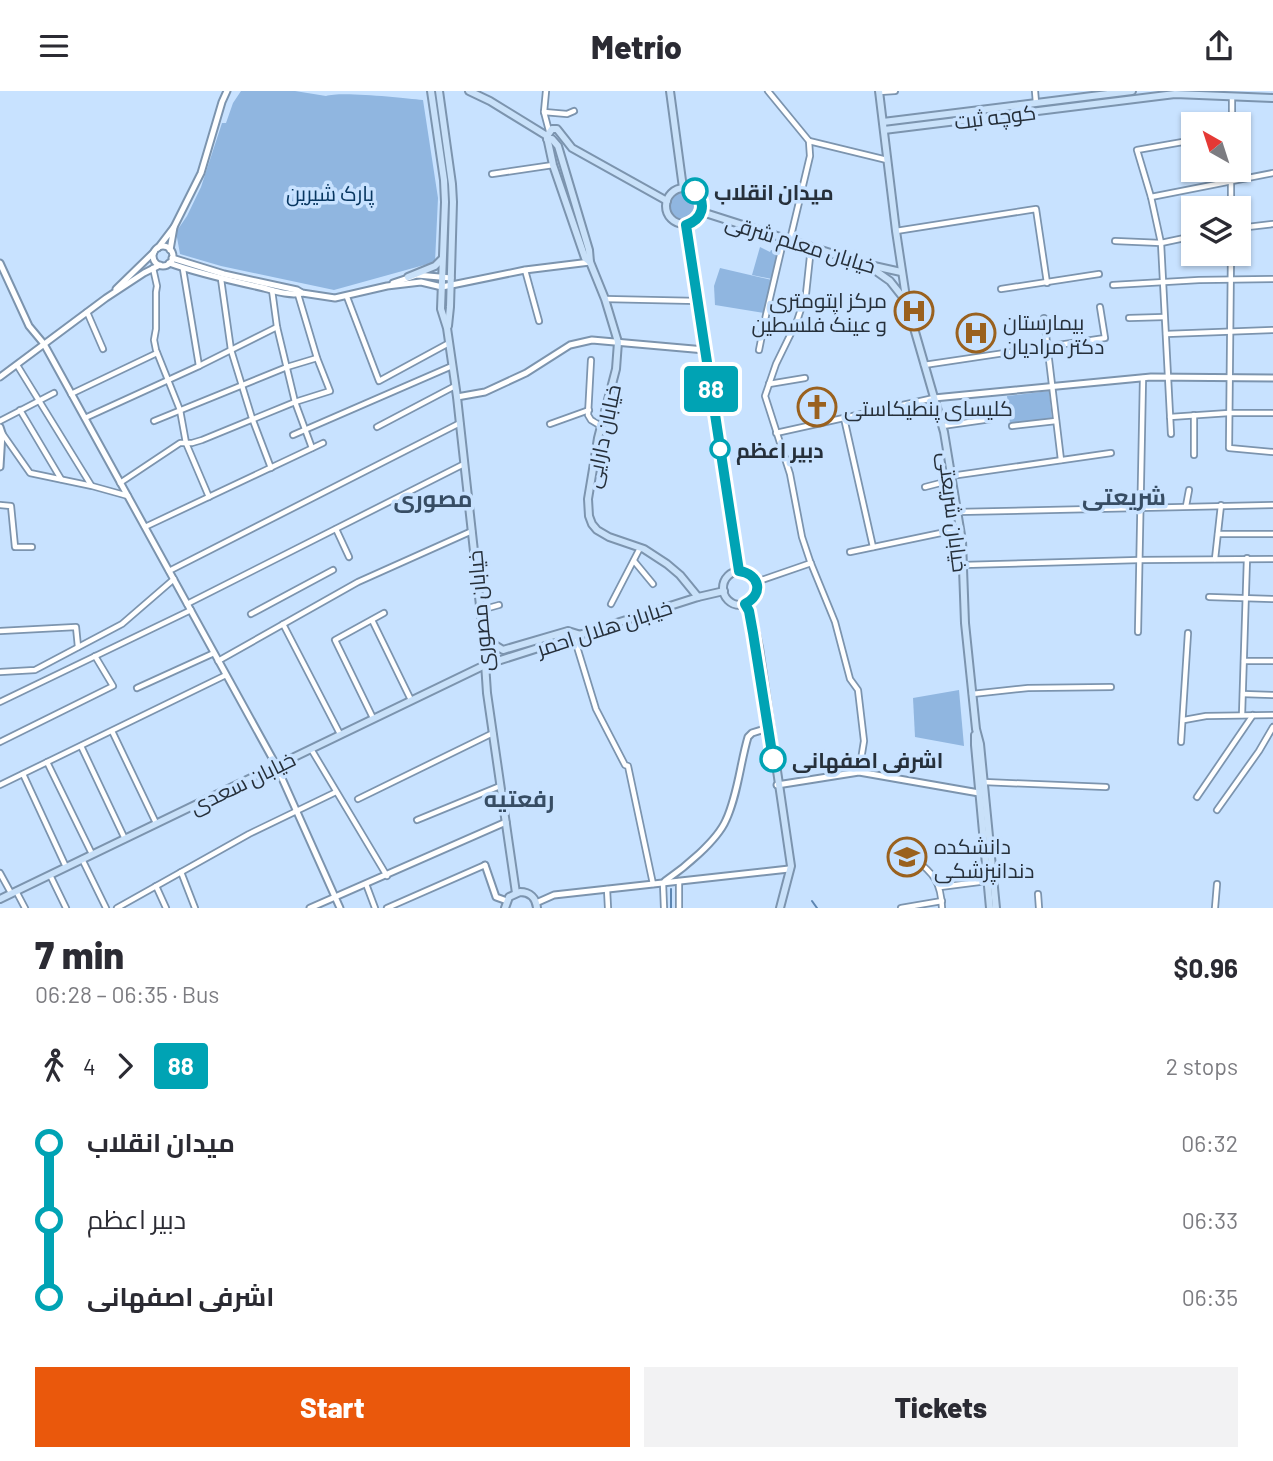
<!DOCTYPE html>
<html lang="en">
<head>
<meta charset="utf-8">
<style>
	:root { --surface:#fff; --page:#f2f2f3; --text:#2b2b33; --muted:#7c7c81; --accent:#ea580c }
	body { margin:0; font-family:Barlow,Cairo,sans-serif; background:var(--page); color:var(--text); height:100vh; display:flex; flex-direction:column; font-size:26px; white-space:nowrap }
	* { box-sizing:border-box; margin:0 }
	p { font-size:23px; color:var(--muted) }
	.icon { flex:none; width:38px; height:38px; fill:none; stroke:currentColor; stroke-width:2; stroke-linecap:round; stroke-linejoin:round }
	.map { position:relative; height:817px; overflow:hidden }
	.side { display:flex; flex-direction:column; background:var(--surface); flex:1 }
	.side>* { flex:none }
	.badge { padding:0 14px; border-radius:5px; font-size:24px; line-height:46px }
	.needle { width:46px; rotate:321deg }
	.buttons { position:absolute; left:1181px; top:21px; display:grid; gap:14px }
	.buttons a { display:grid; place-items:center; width:70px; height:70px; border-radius:0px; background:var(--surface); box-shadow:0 2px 5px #0004; font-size:35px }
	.map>.badge { position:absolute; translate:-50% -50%; box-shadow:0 0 0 4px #fff }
	.legs { display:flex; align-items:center; gap:10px; height:77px; padding:0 35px; font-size:23px }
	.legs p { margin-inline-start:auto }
	.headline { display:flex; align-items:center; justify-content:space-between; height:119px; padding:0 35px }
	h1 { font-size:38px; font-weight:800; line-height:52px }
	.action { display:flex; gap:14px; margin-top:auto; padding:14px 35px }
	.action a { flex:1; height:80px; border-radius:0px; background:var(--accent); color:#fff; font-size:28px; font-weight:800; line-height:80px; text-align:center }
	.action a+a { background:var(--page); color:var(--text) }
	ul { padding:0 35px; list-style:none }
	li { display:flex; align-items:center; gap:24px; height:77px; font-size:26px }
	li i { display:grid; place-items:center; width:10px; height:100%; margin:0 9px; background:currentColor }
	li i::after { content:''; width:18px; height:18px; margin:-9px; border:5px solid; border-radius:50%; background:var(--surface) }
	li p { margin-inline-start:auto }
	li:first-child i { background:linear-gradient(#0000 50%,currentColor 0) }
	li:last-child i { background:linear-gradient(currentColor 50%,#0000 0) }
	header { display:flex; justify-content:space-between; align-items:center; height:91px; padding:0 35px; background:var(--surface); font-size:32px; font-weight:800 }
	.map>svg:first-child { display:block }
</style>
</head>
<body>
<header><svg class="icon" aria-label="menu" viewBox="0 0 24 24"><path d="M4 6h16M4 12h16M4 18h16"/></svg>Metrio<svg class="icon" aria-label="share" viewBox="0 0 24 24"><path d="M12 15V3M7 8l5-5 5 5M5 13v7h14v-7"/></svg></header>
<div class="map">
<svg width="1273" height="817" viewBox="0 0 1273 817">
	<rect width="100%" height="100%" fill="#c8e2ff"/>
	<g fill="#90b6e0">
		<path d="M241,0H295L326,5C341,0 402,7 423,9L438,107L435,171L334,199L221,175L180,163L176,141L187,125L201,96L222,32H226L233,12Z"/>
		<circle cx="685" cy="115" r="16"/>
		<path d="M760,156L770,161L771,159L779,161L772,188L752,184Z"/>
		<path d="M720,177L772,189L764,222L715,214L714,195Z"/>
		<path d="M1049,300L1052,328L1010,332L1007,305Z"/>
		<path d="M959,599L964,655L915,646L913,607Z"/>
	</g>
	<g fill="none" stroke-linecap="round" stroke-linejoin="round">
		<g stroke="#5c85b1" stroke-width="2">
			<path d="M812,810L817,817"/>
			<path d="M671,817V798"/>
		</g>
		<defs>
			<g id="minor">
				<path d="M546,0L544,21L549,40"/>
				<path d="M768,0L809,50L810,65L790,149"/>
				<path d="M1035,0L1036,12"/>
				<path d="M879,1L895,0"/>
				<path d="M544,21L567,23L574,20"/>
				<path d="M1232,33V6"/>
				<path d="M809,50L887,69"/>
				<path d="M492,83L553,74"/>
				<path d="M1151,106L1273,82"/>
				<path d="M1231,117V79"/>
				<path d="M1239,137L1273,133"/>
				<path d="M896,140L1036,118L1047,192"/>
				<path d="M1115,150L1161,152L1194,145"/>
				<path d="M811,156L806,203L797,230L776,273L765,305L790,383L802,446L810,470L835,531L850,588L858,599L864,650L859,681"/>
				<path d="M1231,163L1229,357L1273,361"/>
				<path d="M153,177L157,195L156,201V238L154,249L156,259L180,319L186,352L209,406"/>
				<path d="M183,178L199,275"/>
				<path d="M525,179L539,230"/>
				<path d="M221,188L231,259L252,327L271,377"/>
				<path d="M1113,194L1199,189L1273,188"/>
				<path d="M1001,198L1099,183"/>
				<path d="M272,199L277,236L295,311L312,357"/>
				<path d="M347,206L379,290L449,252"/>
				<path d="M605,208L698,210"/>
				<path d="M804,210L819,212L841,210"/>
				<path d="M87,221L103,258"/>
				<path d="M1044,227L1061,369"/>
				<path d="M1129,227L1164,226"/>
				<path d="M1166,243L1273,239"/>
				<path d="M759,259L766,224L784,147"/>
				<path d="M591,269L588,324L591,329L601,335"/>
				<path d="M17,274L91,394"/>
				<path d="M924,274L1105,247L1100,216"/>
				<path d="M769,293L805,287"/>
				<path d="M71,303L157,262"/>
				<path d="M20,319L61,388"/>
				<path d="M1194,324V364"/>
				<path d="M1170,326L1229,322H1273"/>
				<path d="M85,327L199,275L277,236"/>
				<path d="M844,327L873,456"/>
				<path d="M0,330L54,302"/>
				<path d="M154,330L287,276L317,267"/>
				<path d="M550,333L589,319"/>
				<path d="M942,335L991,328"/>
				<path d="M1012,335L1056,330"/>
				<path d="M377,336L455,295"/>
				<path d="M2,342L30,382L92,395L128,405"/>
				<path d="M776,342L934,307"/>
				<path d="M1171,343L1161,152L1151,106L1137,59L1194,49"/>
				<path d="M293,344L452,275"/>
				<path d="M951,385L1111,362"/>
				<path d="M120,392L180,352H192L202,349L295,311L330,300L317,267L297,200"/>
				<path d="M925,396L952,389"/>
				<path d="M0,414L11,415L15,456H32"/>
				<path d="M1186,415L1189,399"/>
				<path d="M957,421L1273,414"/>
				<path d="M145,436L323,352"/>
				<path d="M336,438L349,466"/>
				<path d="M1218,443H1273"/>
				<path d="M850,461L960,438"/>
				<path d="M1215,468L1221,414"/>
				<path d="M634,470L653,493"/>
				<path d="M963,474L1139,469L1273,468"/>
				<path d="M169,480L460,332"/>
				<path d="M756,491L811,472"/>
				<path d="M1209,506L1273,508"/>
				<path d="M187,513L464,373"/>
				<path d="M611,513L640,457"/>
				<path d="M481,519L499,514"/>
				<path d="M251,523L333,479"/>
				<path d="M372,529L411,609"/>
				<path d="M283,533L340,643"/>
				<path d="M0,540L76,536L78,556"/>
				<path d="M1138,541L1143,287"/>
				<path d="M574,546L596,618L625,674L628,675L653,793"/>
				<path d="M218,570L358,491L472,440"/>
				<path d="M1244,570H1273"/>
				<path d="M0,581L35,579L122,533L174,488"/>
				<path d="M137,597L214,562"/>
				<path d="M972,603L1028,597L1111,596"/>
				<path d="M1243,603L1273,604"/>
				<path d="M0,611L191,519"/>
				<path d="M1242,624L1247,467"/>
				<path d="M373,627L335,549L384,522"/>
				<path d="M1184,629L1206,625L1273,624"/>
				<path d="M112,640L156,732"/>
				<path d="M0,651L113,595L95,565"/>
				<path d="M1181,651L1188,542"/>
				<path d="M81,655L125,748"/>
				<path d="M311,658L387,785"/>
				<path d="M47,671L92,763"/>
				<path d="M23,683L66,776"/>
				<path d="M984,691L1106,696"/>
				<path d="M0,694L226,584"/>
				<path d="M1197,706L1253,624"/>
				<path d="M358,708L493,642"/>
				<path d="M1217,719L1259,660L1273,636"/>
				<path d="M417,729L500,695"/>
				<path d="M914,767C934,783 941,791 942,817"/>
				<path d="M82,768L106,817"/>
				<path d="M181,781L195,817"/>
				<path d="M0,782L11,802"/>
				<path d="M50,784L66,817"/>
				<path d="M663,792L664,817"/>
				<path d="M366,793L375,817"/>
				<path d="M156,795L166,817"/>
				<path d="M940,796L987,790"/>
				<path d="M607,798L608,817"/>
				<path d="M16,800L25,817"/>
				<path d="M1038,803L1039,817"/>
				<path d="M117,817L249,743L336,701"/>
				<path d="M387,817L485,774"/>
				<path d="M679,817V790"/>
				<path d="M901,817L942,810"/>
				<path d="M1215,817L1217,793"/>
			</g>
			<g id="tertiary">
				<path d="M174,136L201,82L222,11L227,0"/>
				<circle cx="163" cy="165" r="10"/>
				<path d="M158,157L174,136L170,159"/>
				<path d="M172,167L224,183L297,199L302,202L335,207L387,195L421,191L442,196L525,179L590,171"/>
				<path d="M0,172L29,235L44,253L276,674L340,817"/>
				<path d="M169,172C200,183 232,190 264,197C275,200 290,205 302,202"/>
				<path d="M393,192L417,184L451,187"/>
				<path d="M116,198L154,161"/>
				<path d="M0,286L106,207L144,182L160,174"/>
				<path d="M457,306L485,301L526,282L570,254L592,249L705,259"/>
				<path d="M934,307L1151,286L1273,287"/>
				<path d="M0,336L2,342L0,376"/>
				<path d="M777,694L859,681L979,702"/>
				<path d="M485,774L496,806L507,810"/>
				<path d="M665,790C684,777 717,750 726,729C738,703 740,673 748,646L752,642L768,637"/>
				<path d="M536,812L554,804L789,778"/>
				<path d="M310,817L506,731"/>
			</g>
			<g id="secondary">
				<path d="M431,0L444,89L445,111L441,218L447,237L457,306L483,542L487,602L516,802"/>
				<path d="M439,0L452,93L453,111L450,216L448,235"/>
				<path d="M469,0L490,10L547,45"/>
				<path d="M670,0L683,97"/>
				<path d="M879,0L896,140L907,213L944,341L962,450L965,532L976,638L980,653L996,817"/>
				<path d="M883,31L1132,0"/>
				<path d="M884,39L1175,3L1273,7"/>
				<path d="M547,45L552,38H557L572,57L667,110"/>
				<path d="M547,46L553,74L585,167L590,171"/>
				<path d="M547,48H552L558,55L589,159L590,171L605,208L618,251L616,278L598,347L593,378L588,408L589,425L592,433L597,439L609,446L644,458L667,473L680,484L698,506"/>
				<circle cx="684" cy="115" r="18"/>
				<path d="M702,121L865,173L901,181"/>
				<path d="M686,134L739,480"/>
				<path d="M873,178L890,190L905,209"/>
				<path d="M408,186L435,175L441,169"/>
				<circle cx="740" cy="497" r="17"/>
				<path d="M749,511L759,557L791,775L780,817"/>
				<path d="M484,543L490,551L503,559L568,540L581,544"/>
				<path d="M975,644V654L990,817"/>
				<path d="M0,808L485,574L698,506L724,500"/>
				<path d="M505,817L509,806L520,801C530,801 536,807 537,817"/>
			</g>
		</defs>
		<use href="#minor" stroke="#7c94ae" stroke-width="8"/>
		<use href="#tertiary" stroke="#7c94ae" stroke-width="9"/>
		<use href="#secondary" stroke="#7c94ae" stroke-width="10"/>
		<use href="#minor" stroke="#fff" stroke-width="4.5"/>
		<use href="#tertiary" stroke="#fff" stroke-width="5"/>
		<use href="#secondary" stroke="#c9e1f9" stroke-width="6"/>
	</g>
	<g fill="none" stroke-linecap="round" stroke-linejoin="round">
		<defs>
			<path id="line-1" d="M695,100C707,113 703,128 686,134L739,480C760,483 764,503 745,513L749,520L753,542L773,668"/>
		</defs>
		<use href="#line-1" stroke="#fff" stroke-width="16"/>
		<use href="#line-1" stroke="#00a3b4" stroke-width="10"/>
	</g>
	<defs>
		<symbol id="hospital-ring" viewBox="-11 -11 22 22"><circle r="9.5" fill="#c8e2ff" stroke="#9a611e" stroke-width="1.5"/><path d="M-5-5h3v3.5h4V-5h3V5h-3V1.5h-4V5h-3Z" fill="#9a611e"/></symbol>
		<symbol id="church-ring" viewBox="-11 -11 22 22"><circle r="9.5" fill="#c8e2ff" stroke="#9a611e" stroke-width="1.5"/><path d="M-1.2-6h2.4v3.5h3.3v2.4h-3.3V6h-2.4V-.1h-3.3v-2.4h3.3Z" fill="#9a611e"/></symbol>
		<symbol id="university-ring" viewBox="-11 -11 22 22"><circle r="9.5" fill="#c8e2ff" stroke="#9a611e" stroke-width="1.5"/><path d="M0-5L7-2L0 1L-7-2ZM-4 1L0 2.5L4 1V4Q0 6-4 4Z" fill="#9a611e"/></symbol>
	</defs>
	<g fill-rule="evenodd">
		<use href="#hospital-ring" x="892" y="198" width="44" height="44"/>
		<use href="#hospital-ring" x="954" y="220" width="44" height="44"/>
		<use href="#church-ring" x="795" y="294" width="44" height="44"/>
		<use href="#university-ring" x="885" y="744" width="44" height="44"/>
	</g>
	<g fill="#fff" stroke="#00a3b4" stroke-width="3.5">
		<circle cx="695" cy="100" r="12"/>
		<circle cx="720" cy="358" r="9"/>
		<circle cx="773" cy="668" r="12"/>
	</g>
	<g text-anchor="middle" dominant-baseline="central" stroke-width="7" stroke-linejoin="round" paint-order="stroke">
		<g font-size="21" fill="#26303b" stroke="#c8e2ff">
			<text transform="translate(995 25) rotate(-7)">کوچه ثبت</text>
			<text transform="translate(801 152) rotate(17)">خیابان معلم شرقی</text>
			<text transform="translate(602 345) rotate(-78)">خیابان دارایی</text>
			<text transform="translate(954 421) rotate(83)">خیابان شریعتی</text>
			<text transform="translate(479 520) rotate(-95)">خیابان مصوری</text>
			<text transform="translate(604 536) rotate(-18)">خیابان هلال احمر</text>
			<text transform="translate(242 691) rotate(-26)">خیابان سعدی</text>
		</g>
		<g font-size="21" font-weight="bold" fill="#26303b" stroke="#c8e2ff" text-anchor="start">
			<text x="714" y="100">میدان انقلاب</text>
			<text x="736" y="358">دبیر اعظم</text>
			<text x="792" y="668">اشرفی اصفهانی</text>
		</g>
		<g font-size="21" fill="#083761" stroke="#c8e2ff">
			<text x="330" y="101">پارک شیرین</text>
		</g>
		<g font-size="21" fill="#26303b" stroke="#c8e2ff" text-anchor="start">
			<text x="887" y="208" text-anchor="end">مرکز اپتومتری<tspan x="887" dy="24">و عینک فلسطین</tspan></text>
			<text x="1003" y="230">بیمارستان<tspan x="1003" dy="24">دکتر مرادیان</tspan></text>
			<text x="844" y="316">کلیسای پنطیکاستی</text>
			<text x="934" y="754">دانشکده<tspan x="934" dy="24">دندانپزشکی</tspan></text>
		</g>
		<g font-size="23" font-weight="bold" fill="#374d64" stroke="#c8e2ff">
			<text x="1124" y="405">شریعتی</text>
			<text x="433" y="407">مصوری</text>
			<text x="519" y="707">رفعتیه</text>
		</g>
	</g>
</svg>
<div class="buttons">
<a><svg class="needle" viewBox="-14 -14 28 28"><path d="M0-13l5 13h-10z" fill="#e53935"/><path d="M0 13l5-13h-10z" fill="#7c7c81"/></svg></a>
<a><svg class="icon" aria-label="layers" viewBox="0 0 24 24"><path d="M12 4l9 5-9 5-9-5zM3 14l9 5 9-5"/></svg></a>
</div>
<b class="badge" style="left:711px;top:298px;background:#00a3b4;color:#fff">88</b>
</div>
<section class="side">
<div class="headline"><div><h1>7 min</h1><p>06:28 – 06:35 · Bus</p></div><b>$0.96</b></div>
<div class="legs"><svg class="icon" aria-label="walk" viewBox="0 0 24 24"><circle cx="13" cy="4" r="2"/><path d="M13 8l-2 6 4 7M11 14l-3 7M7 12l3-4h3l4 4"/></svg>4<svg class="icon" aria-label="forward" viewBox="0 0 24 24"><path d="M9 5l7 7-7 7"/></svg><b class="badge" style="background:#00a3b4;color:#fff">88</b><p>2 stops</p></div>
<ul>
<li><i style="color:#00a3b4"></i><b>میدان انقلاب</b><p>06:32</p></li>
<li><i style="color:#00a3b4"></i><span>دبیر اعظم</span><p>06:33</p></li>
<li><i style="color:#00a3b4"></i><b>اشرفی اصفهانی</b><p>06:35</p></li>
</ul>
<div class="action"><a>Start</a><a>Tickets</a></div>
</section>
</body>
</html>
